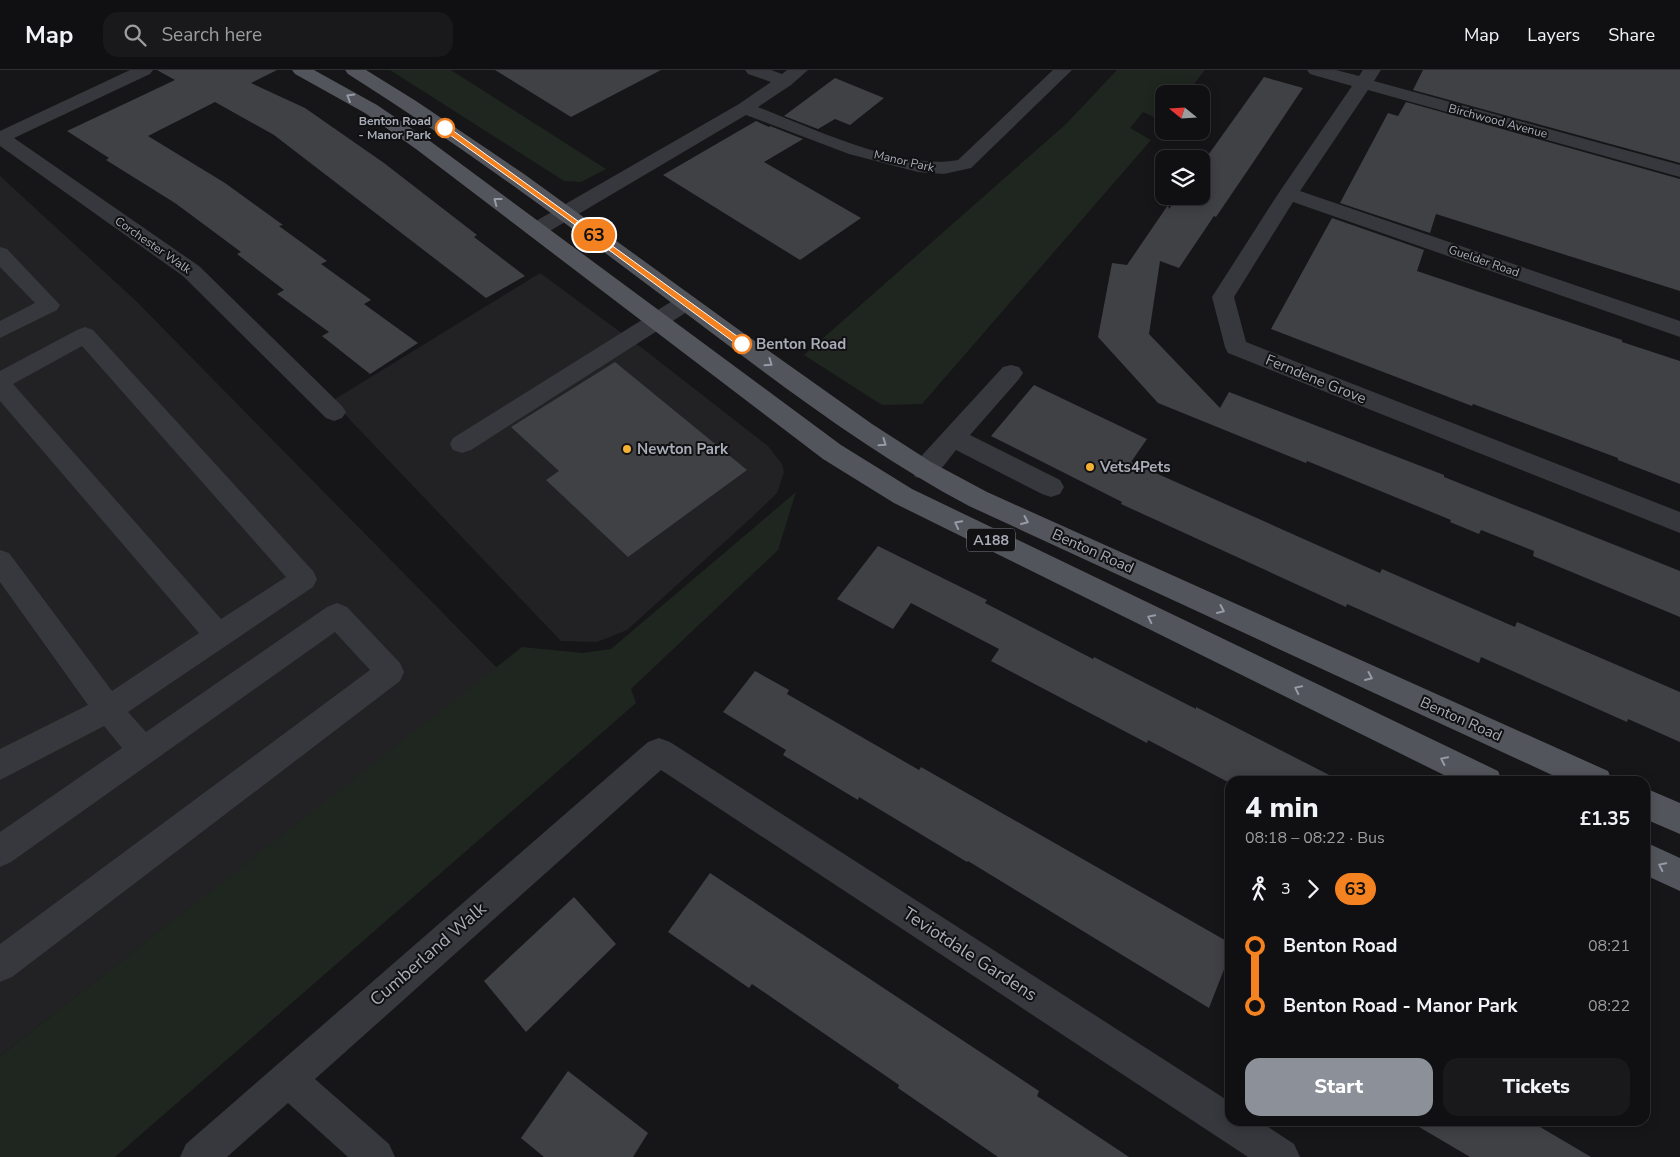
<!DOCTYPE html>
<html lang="en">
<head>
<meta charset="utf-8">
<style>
	:root { --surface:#101012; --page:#19191b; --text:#f1f3f6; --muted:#9c9d9f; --line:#303032; --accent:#8c9099 }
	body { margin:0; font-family:"Nunito Sans",sans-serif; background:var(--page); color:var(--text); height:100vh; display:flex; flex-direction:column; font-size:19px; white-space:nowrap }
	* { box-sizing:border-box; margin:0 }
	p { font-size:16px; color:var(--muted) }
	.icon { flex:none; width:28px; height:28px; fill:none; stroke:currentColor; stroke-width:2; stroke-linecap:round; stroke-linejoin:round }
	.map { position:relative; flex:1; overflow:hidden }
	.side { position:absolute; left:1225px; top:706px; width:425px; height:350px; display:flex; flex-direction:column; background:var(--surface); border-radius:15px; box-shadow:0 2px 12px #0003,0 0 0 1px var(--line) }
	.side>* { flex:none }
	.badge { padding:0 10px; border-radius:16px; font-size:18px; line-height:32px }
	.needle { width:32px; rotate:288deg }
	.tools { position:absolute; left:1155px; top:15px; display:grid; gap:10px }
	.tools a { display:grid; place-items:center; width:55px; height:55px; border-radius:10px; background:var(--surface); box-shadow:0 2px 12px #0003,0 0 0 1px var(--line); font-size:25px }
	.map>.badge { position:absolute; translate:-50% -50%; box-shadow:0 0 0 2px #fff }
	.legs { display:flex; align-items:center; gap:8px; height:55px; padding:0 20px; font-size:16px }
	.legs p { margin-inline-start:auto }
	.summary { display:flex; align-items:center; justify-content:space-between; height:85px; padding:0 20px }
	h1 { font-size:28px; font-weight:800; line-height:38px }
	.action { display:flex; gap:10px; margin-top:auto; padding:10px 20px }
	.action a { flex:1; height:58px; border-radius:15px; background:var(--accent); color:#fff; font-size:20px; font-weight:800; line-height:58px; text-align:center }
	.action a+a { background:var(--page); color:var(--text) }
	ul { padding:0 20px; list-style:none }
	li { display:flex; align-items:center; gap:18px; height:60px; font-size:19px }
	li i { display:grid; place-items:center; width:8px; height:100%; margin:0 6px; background:currentColor }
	li i::after { content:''; width:12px; height:12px; margin:-6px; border:4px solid; border-radius:50%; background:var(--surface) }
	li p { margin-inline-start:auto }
	li:first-child i { background:linear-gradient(#0000 50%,currentColor 0) }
	li:last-child i { background:linear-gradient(currentColor 50%,#0000 0) }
	header { display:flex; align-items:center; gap:30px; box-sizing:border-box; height:70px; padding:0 25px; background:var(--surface); border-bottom:1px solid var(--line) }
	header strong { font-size:24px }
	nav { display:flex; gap:28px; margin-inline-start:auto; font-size:18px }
	.search { width:350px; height:45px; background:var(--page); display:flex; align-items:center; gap:12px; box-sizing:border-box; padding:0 18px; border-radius:15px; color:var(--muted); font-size:19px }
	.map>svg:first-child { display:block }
</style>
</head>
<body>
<header>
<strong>Map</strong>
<div class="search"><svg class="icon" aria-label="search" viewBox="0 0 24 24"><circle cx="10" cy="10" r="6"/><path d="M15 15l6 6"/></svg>Search here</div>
<nav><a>Map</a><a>Layers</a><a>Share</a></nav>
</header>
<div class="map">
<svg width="1680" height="1087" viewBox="0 0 1680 1087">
	<rect width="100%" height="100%" fill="#161618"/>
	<g fill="#222225">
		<path d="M0,106L135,230L497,598L0,986Z"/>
		<path d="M540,203L646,281L768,376L782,394L784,402L777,423L751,448L627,560L597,572L561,571L332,331Z"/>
	</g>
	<g fill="#1e261f">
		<path d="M390,0H451L606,99L581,112L564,111Z"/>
		<path d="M1117,0H1205L1186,24H1164V52L1143,42L1130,58L1151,70L922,334L882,335L804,285L1066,54Z"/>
		<path d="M796,422L778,480L631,619L636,633L115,1087H0V986L522,577L582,583L611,579Z"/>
	</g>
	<g fill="#404145">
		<path d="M157,0H277L251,13L305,38L384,93L477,165L474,167L525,206L486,228L274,65L215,32L148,66L225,113L283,155L279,156L327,191L321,194L371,230L364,234L418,273L370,304L322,266L329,262L277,224L284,220L237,184L241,182L175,133L106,90L109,88L67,61L175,10Z"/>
		<path d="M495,0H661L571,47Z"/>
		<path d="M1423,0H1680V93L1413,20Z"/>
		<path d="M1264,7L1303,18L1250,97L1216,147L1214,146L1179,198L1160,191L1149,264L1220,338L1229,322L1444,405V407L1680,501V547L1533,486L1534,481L1481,460L1479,464L1450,452L1451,450L1356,411L1307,391L1306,393L1158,333L1098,267L1112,193L1127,195L1168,135L1169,139L1179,126H1201V95Z"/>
		<path d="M835,8L884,28L850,55L835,49L818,59L784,46Z"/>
		<path d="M1406,32L1680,109V221L1436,144L1430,163L1340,133L1388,43L1398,46Z"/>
		<path d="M756,51L769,57L770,56L803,69L764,92L861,148L800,190L663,105Z"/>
		<path d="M1332,148L1424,180L1417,201L1622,270V272L1680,291V414L1618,390V388L1473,334L1472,336L1271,259Z"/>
		<path d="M615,292L747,400L628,487L546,410L559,401L511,357Z"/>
		<path d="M1034,315L1147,369L1131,392L1380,503L1382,499L1515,557L1517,552L1680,622V672L1628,649L1627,652L1481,587L1479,593L1347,534L1346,537L1121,434L1122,432L991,366Z"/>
		<path d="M878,476L987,530L985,533L1093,589L1094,587L1196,639V637L1341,711H1226L1148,670L1147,673L991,591L999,579L911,533L893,559L837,529Z"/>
		<path d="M755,601L789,620L787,624L919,700L921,697L1230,873V884L1209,938L968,791L967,792L859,727L858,730L783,685L786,680L723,642Z"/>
		<path d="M710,803L1039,1021L1037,1026L1129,1087H998L898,1018L899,1015L752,914L749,918L668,862Z"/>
		<path d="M574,827L616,874L526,962L484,911Z"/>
		<path d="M568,1001L648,1063L633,1087H544L521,1068Z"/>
		<path d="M1409,1051H1530L1591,1087H1470Z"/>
	</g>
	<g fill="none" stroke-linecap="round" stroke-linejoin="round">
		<g fill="#37383d" fill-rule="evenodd">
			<path d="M130,0H153L150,4L14,68L199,196L342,336L346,342L342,348L334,351L326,348L183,206L0,76V61Z"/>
			<path d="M745,0H771L782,4L787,0H808L791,15L758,37C811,58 902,101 958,90L1053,0H1072L971,98L944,104L918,102L849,84L746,45L543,165L536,166L529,165L526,160L529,155L739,34L771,12L748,4Z"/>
			<path d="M1307,0H1336L1359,6L1363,0H1381L1374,11L1680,95V107L1368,20L1300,121L1680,251V267L1293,132L1234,227L1246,272L1680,442V463L1228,283L1225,277L1212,227L1278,124L1352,16L1310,4Z"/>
			<path d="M0,177L7,179L60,235L57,240L0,268V251L35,233L0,197Z"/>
			<path d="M685,226L693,228L696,233L693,238L471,380L462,383L453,380L450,374L453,368L677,228Z"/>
			<path d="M85,257L93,260L313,501L317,509L313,517L128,642L146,662L327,537L337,533L347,537L400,593L404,602L400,611L12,907L0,912V874L370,600L335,562L11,792L0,797V762L122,678L104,656L0,710V679L88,635L0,512V480L9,483L112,621L199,563L0,331V301L77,260ZM82,276L286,507L221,549L13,314Z"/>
			<path d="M1011,295L1019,297L1023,303L1019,309L970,365L1060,410L1064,417L1060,424L1051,427L1042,424L956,380C945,393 935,413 915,407L912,400L915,393L1003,297Z"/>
			<path d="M659,668L670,672L1230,1032V1051H1259L1294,1074L1300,1087H1248L661,700L315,1009L389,1074L395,1087H348L288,1033L227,1087H180L186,1074L648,672Z"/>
		</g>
		<g fill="#53555c" fill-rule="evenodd">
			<path d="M292,0H314L377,35L430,71L841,375L912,419L1498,701L1502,711H1456L894,433L823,389L416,79L365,43L295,4Z"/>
			<path d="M345,0H366L416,31L524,104L735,257L872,354L931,392L987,422L1608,701L1612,711H1565L969,436C871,384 781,315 692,248C579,163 467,79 348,4Z"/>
			<path d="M1645,718L1680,733V764L1645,749Z"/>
			<path d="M1645,772L1680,788V821L1645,805Z"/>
		</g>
	</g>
	<defs><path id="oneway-chevron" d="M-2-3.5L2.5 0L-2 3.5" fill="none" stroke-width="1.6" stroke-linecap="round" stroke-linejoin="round" transform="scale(1.25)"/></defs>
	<g stroke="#979ba6">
		<use href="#oneway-chevron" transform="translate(350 27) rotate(-150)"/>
		<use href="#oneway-chevron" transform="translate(497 131) rotate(-143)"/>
		<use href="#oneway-chevron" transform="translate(769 293) rotate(35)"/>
		<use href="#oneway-chevron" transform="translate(883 373) rotate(35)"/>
		<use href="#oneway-chevron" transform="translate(1025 451) rotate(24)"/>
		<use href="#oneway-chevron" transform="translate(958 454) rotate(-153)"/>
		<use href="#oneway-chevron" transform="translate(1221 540) rotate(24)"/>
		<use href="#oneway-chevron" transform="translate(1151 548) rotate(-154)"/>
		<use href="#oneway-chevron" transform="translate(1369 607) rotate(24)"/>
		<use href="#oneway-chevron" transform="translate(1298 619) rotate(-154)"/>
		<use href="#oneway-chevron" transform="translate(1444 690) rotate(-154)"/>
		<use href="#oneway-chevron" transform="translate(1662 796) rotate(-154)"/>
	</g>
	<path fill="#f58220" stroke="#fff" d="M443,57H448L745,272V276H739L563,146L443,60Z"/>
	<g fill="#fff" stroke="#f58220" stroke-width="2.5">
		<circle cx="445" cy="58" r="9"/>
		<circle cx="742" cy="274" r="9"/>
	</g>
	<g fill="#f2b134" stroke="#111113" stroke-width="2">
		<circle cx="627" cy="379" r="5"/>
		<circle cx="1090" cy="397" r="5"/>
	</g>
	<g text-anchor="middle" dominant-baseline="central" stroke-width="4" stroke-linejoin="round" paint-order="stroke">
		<g font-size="12" font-weight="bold" fill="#a8adb8" stroke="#111113" text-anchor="end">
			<text x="431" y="51">Benton Road<tspan x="431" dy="14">- Manor Park</tspan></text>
		</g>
		<g font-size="12" fill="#a8adb8" stroke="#111113">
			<text transform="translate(1498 51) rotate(15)">Birchwood Avenue</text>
			<text transform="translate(904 91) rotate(13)">Manor Park</text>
			<text transform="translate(153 175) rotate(35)">Corchester Walk</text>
			<text transform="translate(1484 191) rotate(19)">Guelder Road</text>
		</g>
		<rect fill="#111113" stroke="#7b7e86" stroke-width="1" x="967" y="458.5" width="48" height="23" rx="4"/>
		<g font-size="14" font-weight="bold" fill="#a8adb8">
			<text x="991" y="470">A188</text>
		</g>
		<g font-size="15" font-weight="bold" fill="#a8adb8" stroke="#111113" text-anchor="start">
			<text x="756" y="274">Benton Road</text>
		</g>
		<g font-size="15" fill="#a8adb8" stroke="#111113">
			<text transform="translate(1316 309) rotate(22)">Ferndene Grove</text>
			<text transform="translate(1093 481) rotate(24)">Benton Road</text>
			<text transform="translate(1461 649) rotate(24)">Benton Road</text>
		</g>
		<g font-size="15" font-weight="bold" fill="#a8adb8" stroke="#111113" text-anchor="start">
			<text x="637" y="379">Newton Park</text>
			<text x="1100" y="397">Vets4Pets</text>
		</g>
		<g font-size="18" fill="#a8adb8" stroke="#111113">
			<text transform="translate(428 884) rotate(-41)">Cumberland Walk</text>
			<text transform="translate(970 884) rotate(33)">Teviotdale Gardens</text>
		</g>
	</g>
</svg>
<div class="tools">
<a><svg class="needle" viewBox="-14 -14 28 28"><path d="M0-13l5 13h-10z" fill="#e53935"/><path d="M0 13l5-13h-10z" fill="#9c9d9f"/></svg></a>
<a><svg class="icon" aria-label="layers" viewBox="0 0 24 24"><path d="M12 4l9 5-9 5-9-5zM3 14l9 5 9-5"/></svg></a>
</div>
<b class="badge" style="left:594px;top:165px;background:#f58220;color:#111">63</b>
<section class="side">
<div class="summary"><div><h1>4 min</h1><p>08:18 – 08:22 · Bus</p></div><b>£1.35</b></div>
<div class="legs"><svg class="icon" aria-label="walk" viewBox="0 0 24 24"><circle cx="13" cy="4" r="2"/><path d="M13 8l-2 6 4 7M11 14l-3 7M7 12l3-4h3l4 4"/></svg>3<svg class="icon" aria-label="forward" viewBox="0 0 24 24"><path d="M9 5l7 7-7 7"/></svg><b class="badge" style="background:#f58220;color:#111">63</b></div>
<ul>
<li><i style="color:#f58220"></i><b>Benton Road</b><p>08:21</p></li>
<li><i style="color:#f58220"></i><b>Benton Road - Manor Park</b><p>08:22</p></li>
</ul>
<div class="action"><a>Start</a><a>Tickets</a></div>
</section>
</div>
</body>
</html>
